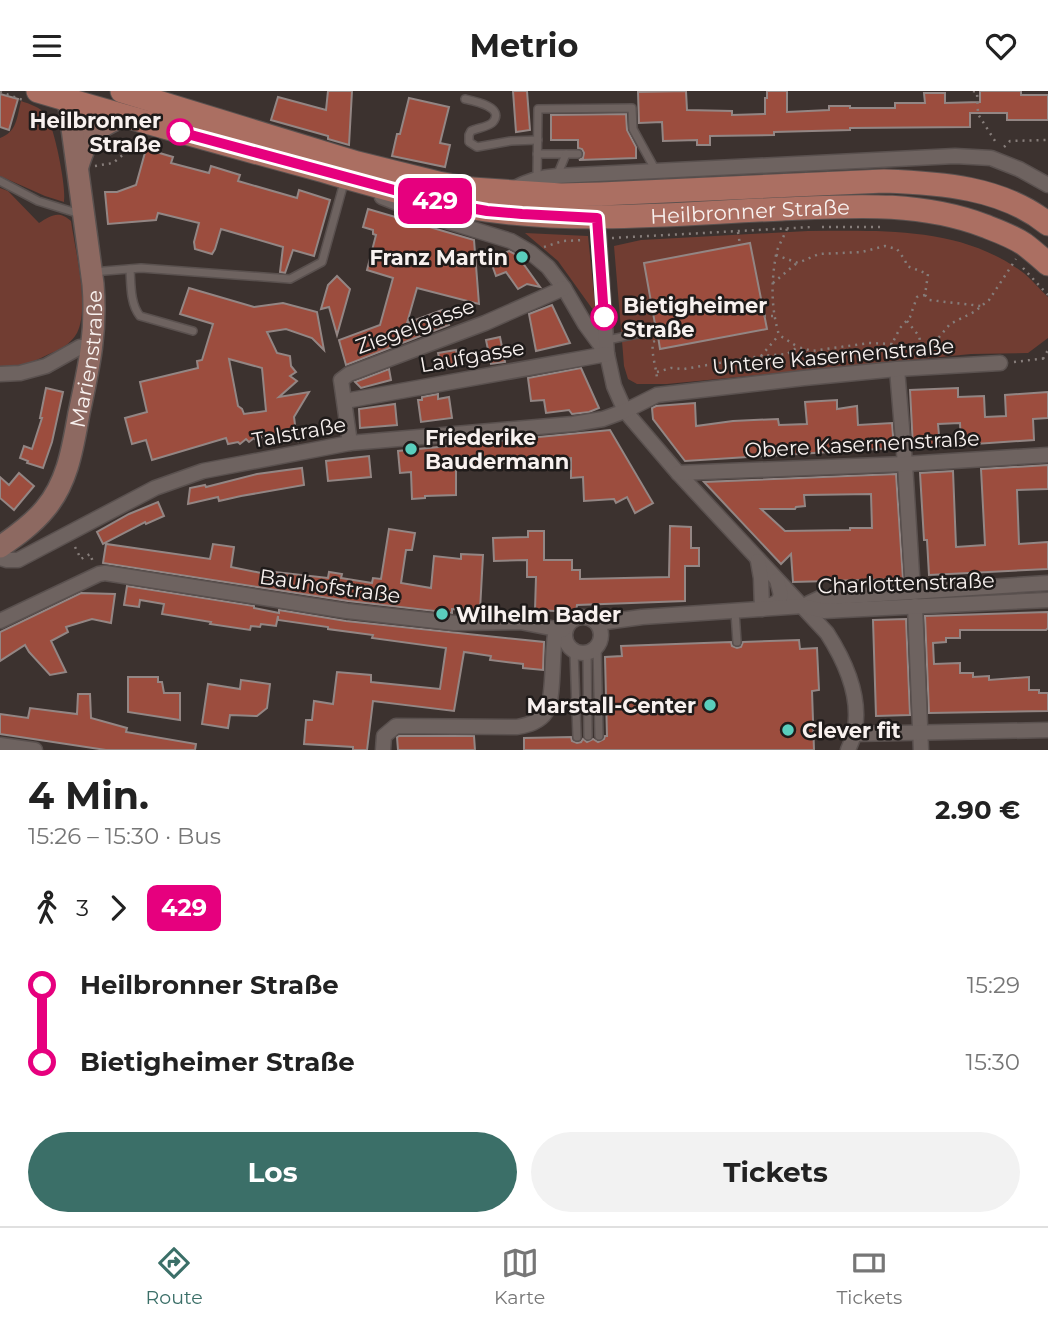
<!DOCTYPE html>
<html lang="de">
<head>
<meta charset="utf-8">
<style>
	:root { --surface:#fff; --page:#f2f2f2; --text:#222; --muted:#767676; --line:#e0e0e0; --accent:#3b6f68 }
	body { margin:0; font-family:Montserrat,sans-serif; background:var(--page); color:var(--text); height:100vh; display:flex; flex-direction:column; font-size:26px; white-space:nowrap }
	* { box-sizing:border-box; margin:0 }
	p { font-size:23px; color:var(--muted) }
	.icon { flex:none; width:38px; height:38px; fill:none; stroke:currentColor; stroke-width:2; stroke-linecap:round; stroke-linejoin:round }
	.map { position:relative; height:659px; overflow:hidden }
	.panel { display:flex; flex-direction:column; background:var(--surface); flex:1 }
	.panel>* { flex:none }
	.badge { padding:0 14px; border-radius:10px; font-size:24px; line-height:46px }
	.map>.badge { position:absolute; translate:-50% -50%; box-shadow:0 0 0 4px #fff }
	.legs { display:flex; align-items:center; gap:10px; height:77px; padding:0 28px; font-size:23px }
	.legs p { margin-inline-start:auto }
	.headline { display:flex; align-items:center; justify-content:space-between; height:119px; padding:0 28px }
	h1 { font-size:38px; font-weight:700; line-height:52px }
	.cta { display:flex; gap:14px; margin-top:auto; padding:14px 28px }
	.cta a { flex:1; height:80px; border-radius:42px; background:var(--accent); color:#fff; font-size:28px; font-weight:700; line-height:80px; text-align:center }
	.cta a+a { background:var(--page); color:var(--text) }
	ul { padding:0 28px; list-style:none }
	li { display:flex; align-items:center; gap:24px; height:77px; font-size:26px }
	li i { display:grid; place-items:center; width:10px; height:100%; margin:0 9px; background:currentColor }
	li i::after { content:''; width:18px; height:18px; margin:-9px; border:5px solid; border-radius:50%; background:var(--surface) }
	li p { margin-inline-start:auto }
	li:first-child i { background:linear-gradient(#0000 50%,currentColor 0) }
	li:last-child i { background:linear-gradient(currentColor 50%,#0000 0) }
	header { display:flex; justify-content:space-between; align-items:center; height:91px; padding:0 28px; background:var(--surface); font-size:32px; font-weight:700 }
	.menu { display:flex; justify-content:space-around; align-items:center; height:98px; border-top:2px solid var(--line); background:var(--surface); font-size:19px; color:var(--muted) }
	.menu a { display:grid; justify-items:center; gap:4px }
	.menu .active { color:var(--accent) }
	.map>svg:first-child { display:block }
</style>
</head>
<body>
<header><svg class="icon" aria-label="menu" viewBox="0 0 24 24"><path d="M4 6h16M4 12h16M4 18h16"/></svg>Metrio<svg class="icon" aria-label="heart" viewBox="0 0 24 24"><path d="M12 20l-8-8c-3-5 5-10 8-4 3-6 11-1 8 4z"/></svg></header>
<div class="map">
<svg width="1048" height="659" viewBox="0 0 1048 659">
	<rect width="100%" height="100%" fill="#3c322f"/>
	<g fill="#713d32">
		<path d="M21,10C30,13 40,16 46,24C54,34 67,98 64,111L45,105L0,85V47C17,41 17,26 21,10Z"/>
		<path d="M0,97L8,100L39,132C51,124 59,119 71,130C75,158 90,217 77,242C70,254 59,259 47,264C33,271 16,277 0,276Z"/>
		<path d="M808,140C881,140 958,135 1021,180C1031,187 1039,198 1048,206V247L1028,262L971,263L667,293H637L628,288L624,275L623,262L614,155L641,149Z"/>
		<path d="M525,142L588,145L596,223L558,170Z"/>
	</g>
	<g fill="#9c4d3e" stroke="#938684" stroke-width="2" fill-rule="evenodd">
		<path d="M328,0H352L349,54L328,48V45L271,29L278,6L326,19Z"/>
		<path d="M513,0H527L530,39L516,41Z"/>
		<path d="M686,0L687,19L732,20V24L765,23V7H767V0H787V21L829,19V15H850V17H895V12H925L924,2H945V12L980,11V0H1021V4H1048V29H1007V22H970V36L850,37V39L774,41V44L710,45V54H697V49L663,50L662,31L639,32L638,1Z"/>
		<path d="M0,3L18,8L9,39L0,36Z"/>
		<path d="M409,7L449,16L440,52L450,54L445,76L392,65L397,43H400Z"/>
		<path d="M626,23L627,39L636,56V67L579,69L583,67L584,62L582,58L578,57V49H551V24Z"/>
		<path d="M146,58L173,66L171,72L209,82L211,75L240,84L238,90L297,107L299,99L330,109L314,165L293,159L285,182L280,181L283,156L221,138L215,158L212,163L195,158L194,151L199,132L158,122L156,129L108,133L105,101H117L136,94Z"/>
		<path d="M368,118L474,149L479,213L417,197L407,232L442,219L449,234L346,274L339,249L380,234L393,187L367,179L376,144L373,143V139L363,136Z"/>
		<path d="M750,152L767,238L660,258L658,245L662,243L663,238L661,234L655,233L644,172Z"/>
		<path d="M509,160L517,164L540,196L527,193L518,198L506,181L496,185L490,168Z"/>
		<path d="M337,185L350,198L337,244L329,216L321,218L328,194Z"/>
		<path d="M189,197L254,216L283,212L317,221L324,259L312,247L286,238L267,241L277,262L290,265L291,275L296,281L290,285L297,290L279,306L309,301L294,326L297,349L289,339L283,344L281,341L275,346L272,343L265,348L263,345L257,350L254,347L249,351L246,348L240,353L238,351L228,353L226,347L152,369L146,349L132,353L125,327L147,321L140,291L198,277L197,270L202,269L213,233L180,223ZM229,268L262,277L266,320L244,323L242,318L238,315Z"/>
		<path d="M552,214L570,252L536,260L529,223Z"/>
		<path d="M500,246L505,271L491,273L486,249Z"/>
		<path d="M456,259L459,275L442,278L438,262Z"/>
		<path d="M581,277L599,317L589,321L572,323L569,319L546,322L544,309L531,310L528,287Z"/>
		<path d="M389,278L391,289L361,297L355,291Z"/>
		<path d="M46,297L63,301L52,351L43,377L27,372L28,370L20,367L24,355L32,358L42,327H40Z"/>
		<path d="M958,297V306L984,305L985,326L1006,325L1005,304L1048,301V327L1033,328L1034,349L961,354L960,332L938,333L940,355L913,356L910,299Z"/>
		<path d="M438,303V308L449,306L452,327L421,331L418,309H422V306Z"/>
		<path d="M837,309V318L857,315L858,334L892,332L894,357L685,370L653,328L652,317L656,315L695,312L696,335L733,330L778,328L779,334L807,333L805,311Z"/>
		<path d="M395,313L397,334L360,337L359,318Z"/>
		<path d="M610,339L653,412L635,422L627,406L616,412L614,408L584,410L583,386L571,387V367L456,376V404L425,405V407L412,408L411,381L400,382L398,360Z"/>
		<path d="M369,365L371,386L328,390L326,370Z"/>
		<path d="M1048,374V398L1017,399L1019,453L1048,451V478L929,484L927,449H924L920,382L953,380L956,456L985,454L981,378Z"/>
		<path d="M302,377L304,394L241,405L219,410L218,406L188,413L190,397L205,394L206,396L257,383Z"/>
		<path d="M19,382L34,395L14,419L0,407V386L9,394Z"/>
		<path d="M896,383L903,488L793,491L791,463L781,473L704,391ZM871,403L872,437H850V439L785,440L761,418H795L796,416L805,415L804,404Z"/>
		<path d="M158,411L164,425L146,433L145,431L103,453L97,441L129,423Z"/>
		<path d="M670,435L691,436V457H699V475H685V510L577,514L576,521L535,519L536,486H527V469L494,470L493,447L528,446V440H544V469H572V479H580V488L669,486Z"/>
		<path d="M389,438L415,442L412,459H406L401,492L431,497L434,465L461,468V463L483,464L480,519L452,518V522L348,510L103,472L106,453L210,468L213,453L234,456L231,476L266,483L267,480L328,487L329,481L342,483L341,487L372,492L373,487L381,488Z"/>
		<path d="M127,495L254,515V517L279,522V519L346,530L544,551L543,579L523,577V573L490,569L491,565L464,561L454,620L373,610L367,659H353V656L304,653L306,629H312L314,610L333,613L337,581L371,584V591L440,598L446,557L372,547L373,544L328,538V536L278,529V525L276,535L261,533L260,536L251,535L250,539L210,533L211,531L162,523L164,513L140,509L139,516L124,514Z"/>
		<path d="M81,502L115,503L111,532L92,528L66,536L68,541L51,550L66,581L50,584L29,561L25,554L0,570V541Z"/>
		<path d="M1048,521V537L1046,539H960V547H946V551L933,552L934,573L960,572V582H973V586L989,585V589L1029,586V599H1039V602H1048V620L929,622L925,525Z"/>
		<path d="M906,528L910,624L876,625L873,529Z"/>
		<path d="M799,549L800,558L817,557L819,599L812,600L814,659H524V647L571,646L572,650L577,652L581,651L583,648L587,651L593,648L598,651L604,648L605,645H607L605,566L622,565L621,555L731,551L732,555L737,557L741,556L743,551Z"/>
		<path d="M128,586H158V591H162L164,602H180V629L128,621Z"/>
		<path d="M241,589L270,593L267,617L257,625L230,624L228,637L202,633L208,593L240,598Z"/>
		<path d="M78,603H90L91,627L127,637L126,641L196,653L195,659H106L0,643V623L28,627L30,617L77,623Z"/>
		<path d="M399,645H474L475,659H398L397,646Z"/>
	</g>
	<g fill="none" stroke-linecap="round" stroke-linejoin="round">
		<defs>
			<g id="lane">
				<path d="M465,8C474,10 505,16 493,31C489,36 477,37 471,40L469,44V51L477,56L511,50L538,49"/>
				<path d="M537,63H566"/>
				<path d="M557,85L566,63H578"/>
				<path d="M537,87L538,18L632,17L633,38L656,80"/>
				<path d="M0,90L38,110L80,123"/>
				<path d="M130,178C131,193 130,213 140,225L193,240"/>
				<path d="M92,181L141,177L290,188L322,171L345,88"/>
				<path d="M607,249L657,239"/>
				<path d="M735,521L737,551"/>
				<path d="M597,555L599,645"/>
				<path d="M574,560L577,646"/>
				<path d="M587,562L588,645"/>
			</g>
			<g id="street">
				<path d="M513,98C527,90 540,86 557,85L955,65L991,67L1019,78L1048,94"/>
				<path d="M382,106L433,126L511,150L530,161L548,176L564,197L585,233L607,263"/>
				<path d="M597,119L607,263L614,295L625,320L678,382L827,542C845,570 862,608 854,643C853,648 850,654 848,659"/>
				<path d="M897,278L905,373L913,500"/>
				<path d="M0,283L20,282L46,275L80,256H93"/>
				<path d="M345,310L607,263"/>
				<path d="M350,352L341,289L349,283L485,232L564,197"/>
				<path d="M678,382L905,373L1048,364"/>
				<path d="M0,467L7,469H18L155,397L203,380L350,352L573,333L603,328L625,320L657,304L804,287L897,278L1000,272"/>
				<path d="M758,470L761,487L762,518L778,511L781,504L777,489"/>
				<path d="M803,515L820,507L1048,492"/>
				<path d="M915,515L921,659"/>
				<circle cx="583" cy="544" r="18"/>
				<path d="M0,530L99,483L105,482L347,520L454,532L520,531L556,538"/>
				<path d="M598,532L642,526L803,515L824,520L843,519L1048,509"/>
				<path d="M854,643L1048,639"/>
				<path d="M0,654L35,659"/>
				<path d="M383,659L384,645L396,635L517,636C528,634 540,631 546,621C555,607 551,559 556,538L563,539"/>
			</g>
			<g id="secondary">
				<path d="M78,75C88,43 92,39 123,25"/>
				<path id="s1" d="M0,456C16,445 33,433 45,418C68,391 73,355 79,322C89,276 97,241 93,193L67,0"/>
			</g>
			<g id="primary">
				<path id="s2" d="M38,0C129,27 221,52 313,77C370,93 428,111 487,119C585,133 684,122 782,118C852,115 919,110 985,135C998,140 1012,145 1024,153C1032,159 1040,166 1048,173"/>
				<path d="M122,0L357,72L438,92L472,98L561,104L601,103L884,90C940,92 1002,96 1048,133"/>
			</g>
		</defs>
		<use href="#lane" stroke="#5a514f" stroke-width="10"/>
		<use href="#street" stroke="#5a514f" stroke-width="17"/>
		<use href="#secondary" stroke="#5a514f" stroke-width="24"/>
		<use href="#primary" stroke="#5a514f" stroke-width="25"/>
		<g stroke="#867d7a" stroke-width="2.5" stroke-dasharray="2 5" stroke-linecap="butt">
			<path d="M973,0L977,1L978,23L995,50L994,54"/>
			<path d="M0,1L23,9"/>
			<path d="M1004,56L1010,50L1048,49"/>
			<path d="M95,75L113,72L142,48"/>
			<path d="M822,136H882"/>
			<path d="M787,138L778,157L776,164C771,192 771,217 779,244L798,256"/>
			<path d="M738,141L740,154"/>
			<path d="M612,147L812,136"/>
			<path d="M544,156L563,150L585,149"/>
			<path d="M776,164L798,172L819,163L862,161L885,155L897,158L905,169L907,175L928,183L925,204L917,206L910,226L900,237L892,253"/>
			<path d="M1023,177L1048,204"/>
			<path d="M773,192L797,172"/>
			<path d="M925,204L929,209L981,215"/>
			<path d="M764,225H773"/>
			<path d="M907,230L919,245L921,254"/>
			<path d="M655,250L653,251C651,265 657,277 657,290"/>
			<path d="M901,263L921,254L935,251L950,233L974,221L989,209L1016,168"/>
			<path d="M761,265L779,244"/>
			<path d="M1043,268L1048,259"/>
			<path d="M1014,271L1048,267"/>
			<path d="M657,281L671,277L684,278L761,265L787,263L798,256L812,260L869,252L892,253L898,265"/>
			<path d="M75,456L81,468L90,463L93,471"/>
		</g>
		<use href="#lane" stroke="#6e6360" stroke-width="7"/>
		<use href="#street" stroke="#6e6360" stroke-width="14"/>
		<use href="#secondary" stroke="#8d6961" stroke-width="21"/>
		<use href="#primary" stroke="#ab6f62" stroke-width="23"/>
	</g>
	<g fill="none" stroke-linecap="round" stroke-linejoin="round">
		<defs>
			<path id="line-1" d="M180,41L442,112L487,120L522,123L597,127L604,226"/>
		</defs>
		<use href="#line-1" stroke="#fff" stroke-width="16"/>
		<use href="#line-1" stroke="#e6007e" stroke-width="10"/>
	</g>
	<g fill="#fff" stroke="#e6007e" stroke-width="3.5">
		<circle cx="180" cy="41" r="12"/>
		<circle cx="604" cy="226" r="12"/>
	</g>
	<g fill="#5acebd" stroke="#1f1b1a" stroke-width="2.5">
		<circle cx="522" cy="166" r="7"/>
		<circle cx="411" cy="358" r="7"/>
		<circle cx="442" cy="523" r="7"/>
		<circle cx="710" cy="614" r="7"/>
		<circle cx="788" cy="639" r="7"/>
	</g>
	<g text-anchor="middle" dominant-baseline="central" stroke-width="5" stroke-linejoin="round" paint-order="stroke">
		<g font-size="21" font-weight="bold" fill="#f8f1ef" stroke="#1f1b1a" text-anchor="end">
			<text x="161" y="29">Heilbronner<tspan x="161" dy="24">Straße</tspan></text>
			<text x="623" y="214" text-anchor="start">Bietigheimer<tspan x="623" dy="24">Straße</tspan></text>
		</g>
		<g font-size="21" fill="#f8f1ef" stroke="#1f1b1a">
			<text stroke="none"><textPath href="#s2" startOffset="728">Heilbronner Straße</textPath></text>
			<text transform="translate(415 235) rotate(-20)">Ziegelgasse</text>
			<text transform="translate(472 265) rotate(-10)">Laufgasse</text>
			<text transform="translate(833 265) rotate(-5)">Untere Kasernenstraße</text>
			<text stroke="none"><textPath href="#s1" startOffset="217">Marienstraße</textPath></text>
			<text transform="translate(299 341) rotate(-10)">Talstraße</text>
			<text transform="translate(862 353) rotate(-3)">Obere Kasernenstraße</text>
			<text transform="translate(906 492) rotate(-2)">Charlottenstraße</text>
			<text transform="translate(330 495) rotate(8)">Bauhofstraße</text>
		</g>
		<g font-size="21" font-weight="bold" fill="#f8f1ef" stroke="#1f1b1a" text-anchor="start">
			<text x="508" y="166" text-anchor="end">Franz Martin</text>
			<text x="425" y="346">Friederike<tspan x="425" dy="24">Baudermann</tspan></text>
			<text x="456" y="523">Wilhelm Bader</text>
			<text x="696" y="614" text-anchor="end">Marstall-Center</text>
			<text x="802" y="639">Clever fit</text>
		</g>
	</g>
</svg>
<b class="badge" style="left:435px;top:110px;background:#e6007e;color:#fff">429</b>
</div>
<section class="panel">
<div class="headline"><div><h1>4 Min.</h1><p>15:26 – 15:30 · Bus</p></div><b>2.90 €</b></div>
<div class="legs"><svg class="icon" aria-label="walk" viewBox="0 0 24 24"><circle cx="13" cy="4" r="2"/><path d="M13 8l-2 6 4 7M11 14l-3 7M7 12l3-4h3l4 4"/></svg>3<svg class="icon" aria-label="forward" viewBox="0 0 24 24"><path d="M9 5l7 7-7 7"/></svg><b class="badge" style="background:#e6007e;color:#fff">429</b></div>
<ul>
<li><i style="color:#e6007e"></i><b>Heilbronner Straße</b><p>15:29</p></li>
<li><i style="color:#e6007e"></i><b>Bietigheimer Straße</b><p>15:30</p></li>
</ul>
<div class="cta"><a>Los</a><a>Tickets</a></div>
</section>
<nav class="menu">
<a class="active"><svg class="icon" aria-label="directions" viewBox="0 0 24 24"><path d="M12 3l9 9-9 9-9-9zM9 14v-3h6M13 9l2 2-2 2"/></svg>Route</a>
<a><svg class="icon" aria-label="map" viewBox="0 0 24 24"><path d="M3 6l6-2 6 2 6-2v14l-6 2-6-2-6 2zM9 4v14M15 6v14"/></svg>Karte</a>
<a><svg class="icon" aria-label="tickets" viewBox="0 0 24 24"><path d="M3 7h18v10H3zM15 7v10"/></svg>Tickets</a>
</nav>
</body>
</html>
